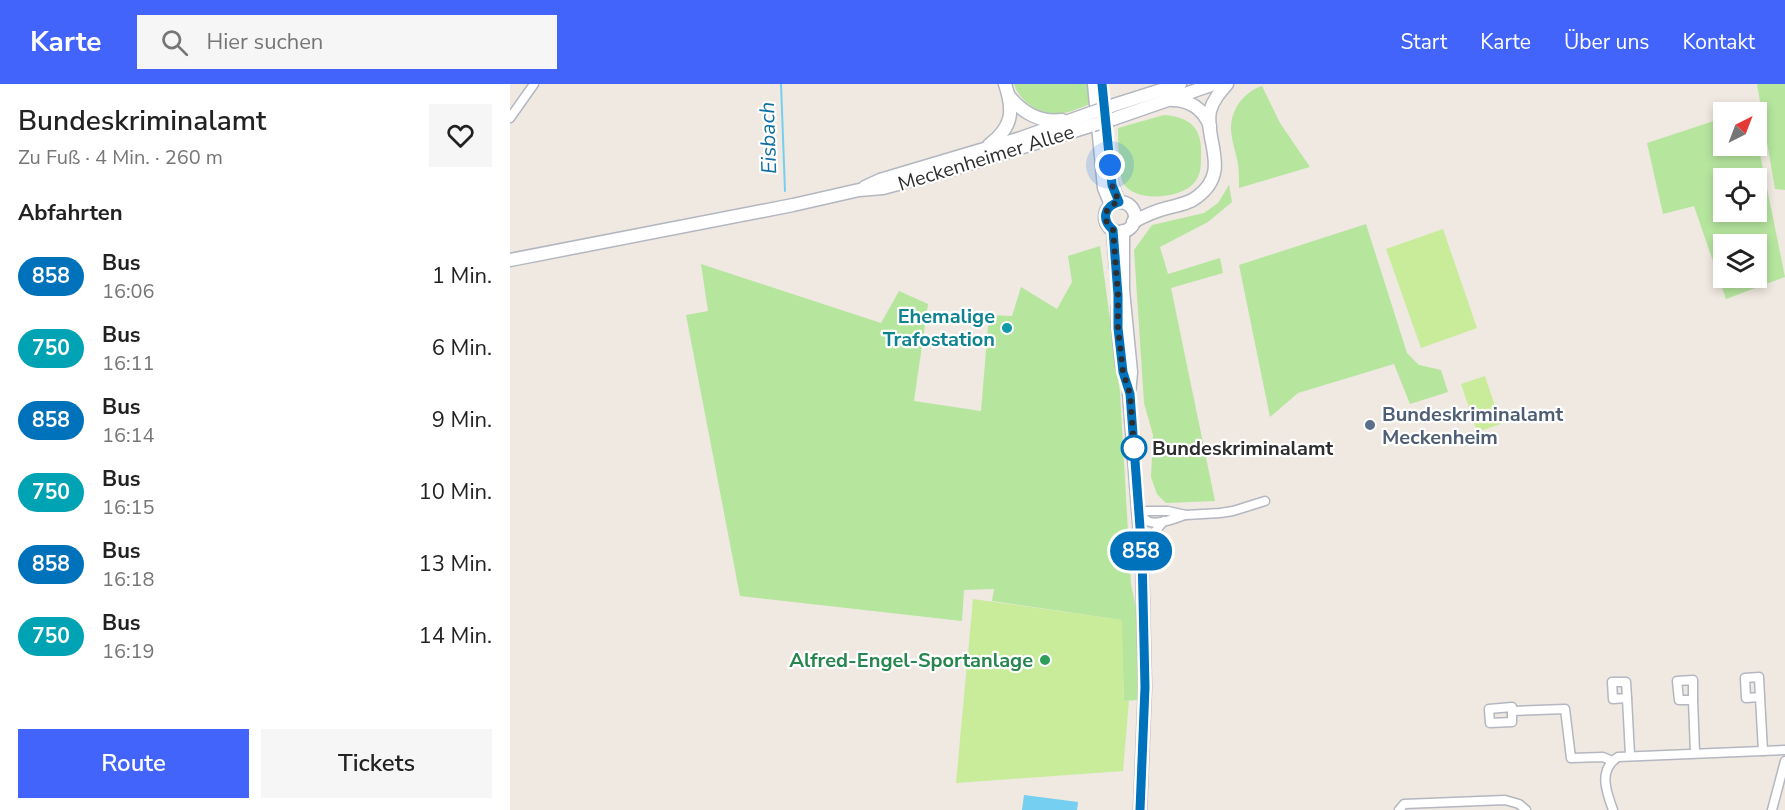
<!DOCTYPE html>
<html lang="de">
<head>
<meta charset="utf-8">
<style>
	:root { --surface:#fff; --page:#f6f6f6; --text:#222; --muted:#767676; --accent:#4264fb }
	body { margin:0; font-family:"Nunito Sans",sans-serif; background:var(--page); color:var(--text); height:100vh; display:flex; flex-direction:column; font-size:22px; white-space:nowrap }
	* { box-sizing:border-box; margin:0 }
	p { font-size:20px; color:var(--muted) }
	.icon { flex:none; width:33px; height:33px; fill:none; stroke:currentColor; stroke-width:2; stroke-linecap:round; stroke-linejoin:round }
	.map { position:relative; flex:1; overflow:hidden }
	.details { display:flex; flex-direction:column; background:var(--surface); width:510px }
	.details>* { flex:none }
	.badge { padding:0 12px; border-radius:20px; font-size:21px; line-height:39px }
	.needle { width:39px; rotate:42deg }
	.buttons { position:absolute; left:1203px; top:18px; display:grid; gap:12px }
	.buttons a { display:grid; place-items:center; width:54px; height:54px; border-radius:0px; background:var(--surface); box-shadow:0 3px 9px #0003; font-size:30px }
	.you { position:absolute; width:30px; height:30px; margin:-15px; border:4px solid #fff; border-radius:50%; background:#1a73e8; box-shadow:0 0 0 9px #1a73e833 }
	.map>.badge { position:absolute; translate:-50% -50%; box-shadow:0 0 0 3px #fff }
	h2 { padding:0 18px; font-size:22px; line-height:54px }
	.round { display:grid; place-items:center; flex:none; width:63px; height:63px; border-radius:0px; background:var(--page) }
	.summary { display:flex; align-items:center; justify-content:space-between; height:102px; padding:0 18px }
	h1 { font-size:28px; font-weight:600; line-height:45px }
	.action { display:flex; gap:12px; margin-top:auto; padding:12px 18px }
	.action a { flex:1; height:69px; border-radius:0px; background:var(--accent); color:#fff; font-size:24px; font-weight:600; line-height:69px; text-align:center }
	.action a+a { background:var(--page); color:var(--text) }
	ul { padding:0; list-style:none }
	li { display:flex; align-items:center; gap:18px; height:72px; padding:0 18px }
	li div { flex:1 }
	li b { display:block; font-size:22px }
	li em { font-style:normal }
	li .badge { min-width:66px; font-weight:700; text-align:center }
	header { display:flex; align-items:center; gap:36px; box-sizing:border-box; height:84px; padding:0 30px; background:var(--accent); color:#fff }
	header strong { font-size:28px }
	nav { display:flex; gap:33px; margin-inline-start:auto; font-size:21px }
	.search { width:420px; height:54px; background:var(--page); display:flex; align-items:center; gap:15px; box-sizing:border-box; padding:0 21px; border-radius:0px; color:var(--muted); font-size:22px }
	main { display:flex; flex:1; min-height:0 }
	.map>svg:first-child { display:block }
</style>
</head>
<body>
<header>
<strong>Karte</strong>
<div class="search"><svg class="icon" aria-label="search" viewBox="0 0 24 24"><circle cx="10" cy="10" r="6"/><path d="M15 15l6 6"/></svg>Hier suchen</div>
<nav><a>Start</a><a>Karte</a><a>Über uns</a><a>Kontakt</a></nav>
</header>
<main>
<section class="details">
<div class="summary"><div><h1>Bundeskriminalamt</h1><p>Zu Fuß · 4 Min. · 260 m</p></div><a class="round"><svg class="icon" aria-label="heart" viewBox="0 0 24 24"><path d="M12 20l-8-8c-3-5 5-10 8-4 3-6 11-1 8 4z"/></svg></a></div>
<h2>Abfahrten</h2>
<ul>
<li><span class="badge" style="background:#0072bc;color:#fff">858</span><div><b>Bus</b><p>16:06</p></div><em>1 Min.</em></li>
<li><span class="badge" style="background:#00a3b4;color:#fff">750</span><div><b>Bus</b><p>16:11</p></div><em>6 Min.</em></li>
<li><span class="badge" style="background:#0072bc;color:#fff">858</span><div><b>Bus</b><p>16:14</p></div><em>9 Min.</em></li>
<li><span class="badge" style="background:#00a3b4;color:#fff">750</span><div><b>Bus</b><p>16:15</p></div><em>10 Min.</em></li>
<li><span class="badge" style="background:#0072bc;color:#fff">858</span><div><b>Bus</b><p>16:18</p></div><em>13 Min.</em></li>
<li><span class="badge" style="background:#00a3b4;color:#fff">750</span><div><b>Bus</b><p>16:19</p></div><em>14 Min.</em></li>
</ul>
<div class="action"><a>Route</a><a>Tickets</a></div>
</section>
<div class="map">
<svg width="1275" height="726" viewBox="0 0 1275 726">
	<rect width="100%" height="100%" fill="#efe9e1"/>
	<g fill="#b6e59e" fill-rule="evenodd">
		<path d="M504,0H579L580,20C569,24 555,31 543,30C527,29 509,16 504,0Z"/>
		<path d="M1247,0H1275V106L1265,105Z"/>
		<path d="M752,2L770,39L800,83L729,104C729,96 729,88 728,80C726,69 722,58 721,47C720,27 733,8 752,2Z"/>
		<path d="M654,31C681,33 693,45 691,73C691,82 691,91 684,99C670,115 625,119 613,99C609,92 608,55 608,44Z"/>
		<path d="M1213,34L1214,62H1246L1247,55L1275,193L1216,215L1184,122L1153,130L1137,59ZM1214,94H1246V128H1214ZM1214,160H1246V194H1214Z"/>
		<path d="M719,101L722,118L698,138L650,163L658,190L710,174L713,189L661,204L705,417L656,419L647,410L641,393L643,351L634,319L624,166L642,141L694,129L708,119Z"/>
		<path d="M856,140L897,269L909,281L931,286L938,308L900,320L884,280L788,309L760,333L729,181Z"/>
		<path d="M590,162L610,308L621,500L629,539L627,616L614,617L611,536L482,517L484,505L454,506L452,537L230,512L176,231L198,227L191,180L371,239L389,207L418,220L404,317L471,327L479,231L502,232L511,203L547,225L562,198L558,172Z"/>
	</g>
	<g fill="#c9ec9a">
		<path d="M933,145L967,244L911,264L876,165Z"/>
		<path d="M975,292L991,340L967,348L951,300Z"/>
		<path d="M463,515L612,536L614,617H619L613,687L446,699Z"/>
	</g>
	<path fill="#75cff0" d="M514,711L568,718L567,726H512Z"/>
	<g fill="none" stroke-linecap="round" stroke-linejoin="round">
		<path stroke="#75cff0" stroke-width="2" d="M271,0L275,107"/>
		<defs>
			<g id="minor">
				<path d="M0,34L24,0"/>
				<path d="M629,427H658L676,431L710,429L723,427L755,417"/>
				<path d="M629,427C632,431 635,437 640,438C649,441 666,434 675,431"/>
				<path d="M632,470L642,451L654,437"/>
				<path d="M1249,593L1250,613L1236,614L1235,594Z"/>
				<path d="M1183,596V616H1169L1167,597Z"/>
				<path d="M1102,598H1116L1117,614L1103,615Z"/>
				<path d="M1250,613L1253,667"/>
				<path d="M1117,614L1120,671"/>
				<path d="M1183,616L1185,669"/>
				<path d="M1002,627V638L980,639L979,625L1002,623V627L1055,625L1061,674L1093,673L1102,677"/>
				<path d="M889,726L894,720L995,716L1009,720L1016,726"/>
				<path d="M1103,726C1096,707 1088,686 1108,673L1275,666"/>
				<path d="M1262,726L1275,677"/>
			</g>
			<g id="secondary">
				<path d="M584,0L594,104L601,121"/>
				<path d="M499,12C512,28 530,39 552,36"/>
				<path d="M662,16C680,16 693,25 700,42"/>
				<path d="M601,22L670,0"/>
				<path d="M603,35L704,0"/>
				<path d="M479,61C503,43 504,27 495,0"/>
				<path d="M601,94L602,101L609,118"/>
				<path d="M355,103L370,96L511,54L581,29"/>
				<circle cx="610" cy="133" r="15"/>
				<path d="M623,138C634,132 645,127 657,124C668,121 678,120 687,113C722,87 694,57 700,27C703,16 710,8 717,0"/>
				<path d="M603,146L606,184"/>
				<path d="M613,147V206L621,288L619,310L632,476L635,603L630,726"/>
				<path d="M0,176L283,121L349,106L373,104L443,85L583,41"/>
				<path d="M608,222V244L612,282"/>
			</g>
		</defs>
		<use href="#minor" stroke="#b4b7c1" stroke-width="11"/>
		<use href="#secondary" stroke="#b4b7c1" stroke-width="15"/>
		<use href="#minor" stroke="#fff" stroke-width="8"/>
		<use href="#secondary" stroke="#fff" stroke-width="12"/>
		<defs>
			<g id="secondary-bridge">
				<path d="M581,29L601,22"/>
				<path d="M583,41L603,35"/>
			</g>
		</defs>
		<use href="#secondary-bridge" stroke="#b4b7c1" stroke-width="15" stroke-linecap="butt"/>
		<use href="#secondary-bridge" stroke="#fff" stroke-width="12"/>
	</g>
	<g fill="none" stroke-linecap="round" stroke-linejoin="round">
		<defs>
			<path id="line" d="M592,0L602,101L609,118C594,122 591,136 603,146L608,211V244L613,288L620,310L632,470L635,603L630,726"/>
		</defs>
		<use href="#line" stroke="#fff" stroke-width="14"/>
		<use href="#line" stroke="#0072bc" stroke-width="9"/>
		<path stroke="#2e2e2e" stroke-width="6" stroke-dasharray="0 10.8" d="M600,81L602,101L609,118C594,122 591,136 603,146L608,211V244L613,288L620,310L624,364"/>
	</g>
	<circle fill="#0f9aa8" stroke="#fff" stroke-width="2" cx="497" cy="244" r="6"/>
	<circle fill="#5c6f8a" stroke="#fff" stroke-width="2" cx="860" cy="341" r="6"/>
	<circle fill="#fff" stroke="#0072bc" stroke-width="3" cx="624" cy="364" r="12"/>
	<circle fill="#2e9e5b" stroke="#fff" stroke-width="2" cx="535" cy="576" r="6"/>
	<g text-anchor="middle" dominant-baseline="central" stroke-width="4.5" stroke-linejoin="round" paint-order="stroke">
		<g font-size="20" fill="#2e2e2e" stroke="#fff">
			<text transform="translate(476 74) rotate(-17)">Meckenheimer Allee</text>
		</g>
		<g font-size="20" font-weight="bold" fill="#0d838f" stroke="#fff" text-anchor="end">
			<text x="485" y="232">Ehemalige<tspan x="485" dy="23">Trafostation</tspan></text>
		</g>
		<g font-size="20" font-weight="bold" fill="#4e5e75" stroke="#fff" text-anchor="start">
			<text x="872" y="330">Bundeskriminalamt<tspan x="872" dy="23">Meckenheim</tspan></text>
		</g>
		<g font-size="20" font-weight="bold" fill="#2e2e2e" stroke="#fff" text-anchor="start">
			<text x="642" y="364">Bundeskriminalamt</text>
		</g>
		<g font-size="20" font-weight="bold" fill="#27864d" stroke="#fff" text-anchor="end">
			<text x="523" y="576">Alfred-Engel-Sportanlage</text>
		</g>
		<g font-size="21" font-style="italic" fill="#0d6fa3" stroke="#fff">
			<text transform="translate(258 54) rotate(-92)">Eisbach</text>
		</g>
	</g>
</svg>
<div class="buttons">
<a><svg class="needle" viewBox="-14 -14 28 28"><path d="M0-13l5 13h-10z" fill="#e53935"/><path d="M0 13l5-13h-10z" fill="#767676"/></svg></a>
<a><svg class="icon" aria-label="locate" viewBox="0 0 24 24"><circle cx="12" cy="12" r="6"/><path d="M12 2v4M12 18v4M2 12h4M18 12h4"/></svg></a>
<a><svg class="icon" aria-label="layers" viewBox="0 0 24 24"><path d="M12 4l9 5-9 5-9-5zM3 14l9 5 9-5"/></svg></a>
</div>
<div class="you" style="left:600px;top:81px"></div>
<b class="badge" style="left:631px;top:467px;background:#0072bc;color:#fff">858</b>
</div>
</main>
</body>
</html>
